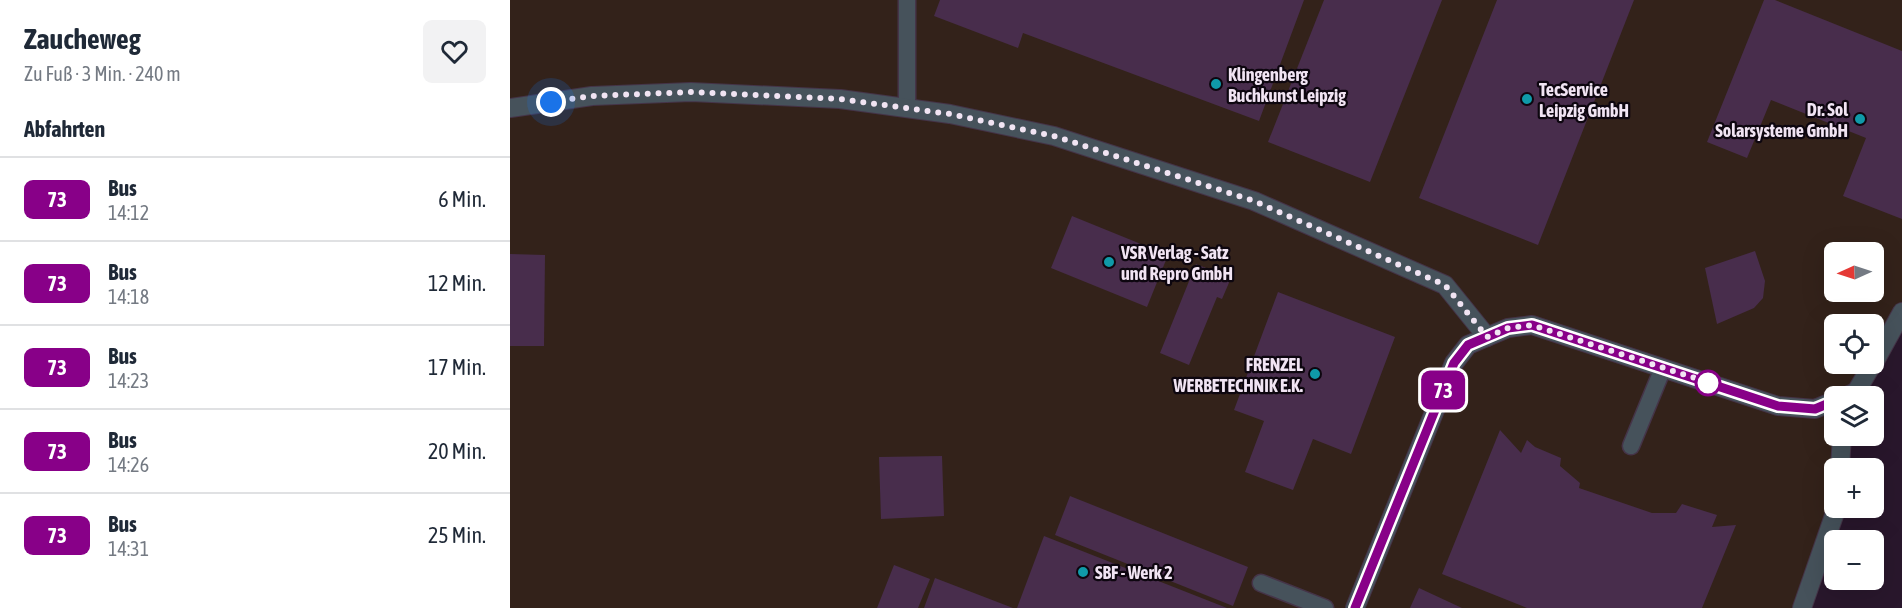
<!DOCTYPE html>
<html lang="de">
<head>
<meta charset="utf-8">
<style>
	:root { --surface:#fff; --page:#f2f2f3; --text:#1f2937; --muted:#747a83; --line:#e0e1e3 }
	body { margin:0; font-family:"Asap Condensed",sans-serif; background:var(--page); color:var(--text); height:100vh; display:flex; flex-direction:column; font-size:22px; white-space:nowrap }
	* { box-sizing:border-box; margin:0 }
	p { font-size:20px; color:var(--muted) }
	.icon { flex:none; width:33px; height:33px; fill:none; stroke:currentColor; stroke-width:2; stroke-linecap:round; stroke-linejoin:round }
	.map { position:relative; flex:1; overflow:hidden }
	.sheet { display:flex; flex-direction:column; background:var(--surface); width:510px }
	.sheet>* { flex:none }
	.badge { padding:0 12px; border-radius:9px; font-size:21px; line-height:39px }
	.needle { width:39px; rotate:267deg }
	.buttons { position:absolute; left:1314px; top:242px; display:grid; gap:12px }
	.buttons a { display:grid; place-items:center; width:60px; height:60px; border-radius:9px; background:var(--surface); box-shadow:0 6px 24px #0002; font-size:30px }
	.you { position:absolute; width:30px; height:30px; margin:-15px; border:4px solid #fff; border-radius:50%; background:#1a73e8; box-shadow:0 0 0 9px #1a73e833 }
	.map>.badge { position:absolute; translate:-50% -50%; box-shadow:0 0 0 3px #fff }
	h2 { padding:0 24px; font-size:22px; line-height:54px }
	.round { display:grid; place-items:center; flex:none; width:63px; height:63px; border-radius:9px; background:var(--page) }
	.headline { display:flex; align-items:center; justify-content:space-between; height:102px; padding:0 24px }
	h1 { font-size:28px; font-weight:700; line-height:45px }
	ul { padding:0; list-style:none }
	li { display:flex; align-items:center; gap:18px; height:84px; padding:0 24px; border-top:2px solid var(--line) }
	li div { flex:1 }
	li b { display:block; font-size:22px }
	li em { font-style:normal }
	li .badge { min-width:66px; font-weight:700; text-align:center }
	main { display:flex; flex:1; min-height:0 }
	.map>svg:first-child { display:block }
</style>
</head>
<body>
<main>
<section class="sheet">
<div class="headline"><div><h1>Zaucheweg</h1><p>Zu Fuß · 3 Min. · 240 m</p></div><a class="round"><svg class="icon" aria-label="heart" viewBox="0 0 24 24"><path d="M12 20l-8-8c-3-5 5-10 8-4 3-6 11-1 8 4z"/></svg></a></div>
<h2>Abfahrten</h2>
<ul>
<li><span class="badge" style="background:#808;color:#fff">73</span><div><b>Bus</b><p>14:12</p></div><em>6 Min.</em></li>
<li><span class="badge" style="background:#808;color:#fff">73</span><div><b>Bus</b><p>14:18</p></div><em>12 Min.</em></li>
<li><span class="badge" style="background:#808;color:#fff">73</span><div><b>Bus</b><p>14:23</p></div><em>17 Min.</em></li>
<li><span class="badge" style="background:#808;color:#fff">73</span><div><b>Bus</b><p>14:26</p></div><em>20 Min.</em></li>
<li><span class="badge" style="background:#808;color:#fff">73</span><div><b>Bus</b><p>14:31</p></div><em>25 Min.</em></li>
</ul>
</section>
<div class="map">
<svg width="1392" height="608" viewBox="0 0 1392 608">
	<rect width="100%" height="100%" fill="#29172c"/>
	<path fill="#33221a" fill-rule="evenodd" d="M0,0H1392V309L1364,360V324H1324V363H1362L1346,392L1324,396V478L1292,608H0ZM1324,252H1364V291H1324Z"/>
	<g fill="#482d4c">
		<path d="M430,0H794L749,121L513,33L508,48L424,16Z"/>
		<path d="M814,0H932L860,182L758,142Z"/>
		<path d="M987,0H1124L1028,245L909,198Z"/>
		<path d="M1254,0H1265L1392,51V219L1333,196L1356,138L1261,100L1237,158L1197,142Z"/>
		<path d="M562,216L658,255L637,307L541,268Z"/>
		<path d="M1245,251L1255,281L1253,298L1244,308L1207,324L1195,268Z"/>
		<path d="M0,254L35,255L34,346H0Z"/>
		<path d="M686,264L721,278L712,299L707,297L679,365L650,353Z"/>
		<path d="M768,292L885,337L841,454L803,439L783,490L735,472L754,421L724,410Z"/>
		<path d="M990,430L1011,453L1017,440L1025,447L1051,458L1050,466L1070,483L1069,488L1142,513H1166L1172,504L1207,515L1202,527L1226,525L1192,608H1017L932,574Z"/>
		<path d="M432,456L434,516L371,519L369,457Z"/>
		<path d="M560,496L738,567L723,606L545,535Z"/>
		<path d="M534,536L717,608H507Z"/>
		<path d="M384,565L420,579L408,608H367Z"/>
		<path d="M425,578L503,608H414Z"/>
		<path d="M909,588L952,608H900Z"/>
	</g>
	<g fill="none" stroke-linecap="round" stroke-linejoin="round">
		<defs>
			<g id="service">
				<path d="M397,108V0"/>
				<path d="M1121,446L1153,368"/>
				<path d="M751,583L815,608"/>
			</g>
			<g id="minor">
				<path d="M0,108L82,96L181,92L330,99L440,114L544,136L744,201L935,285L977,337"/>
				<path d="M1330,468L1332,435"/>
				<path d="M1292,608L1327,507"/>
			</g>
			<g id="tertiary">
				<path d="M1364,363L1392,312"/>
				<path d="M1337,396L1346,392L1363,363"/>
				<path d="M845,608L944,363L958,345L998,328L1022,325L1268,406L1305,409L1324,401"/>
			</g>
		</defs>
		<use href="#service" stroke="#453448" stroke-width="19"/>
		<use href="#minor" stroke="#453448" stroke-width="20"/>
		<use href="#tertiary" stroke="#453448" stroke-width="20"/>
		<use href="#service" stroke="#46525b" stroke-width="16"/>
		<use href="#minor" stroke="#46525b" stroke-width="18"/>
		<use href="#tertiary" stroke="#46525b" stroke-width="18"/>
	</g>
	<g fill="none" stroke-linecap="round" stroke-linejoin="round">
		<defs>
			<path id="line" d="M845,608L944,363L958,345L998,328L1022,325L1268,406L1305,409L1324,401"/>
		</defs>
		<use href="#line" stroke="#fff" stroke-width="14"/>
		<use href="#line" stroke="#808" stroke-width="9"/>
		<path stroke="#f1e4f3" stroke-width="6" stroke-dasharray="0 10.8" d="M41,102L82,96L181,92L330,99L440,114L544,136L744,201L935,285L977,337L998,328L1022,325L1200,383H1198"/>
	</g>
	<g fill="#0f9aa8" stroke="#0d060f" stroke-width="2">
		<circle cx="706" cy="84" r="6"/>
		<circle cx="1017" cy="99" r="6"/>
		<circle cx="1350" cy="119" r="6"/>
		<circle cx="599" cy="262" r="6"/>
		<circle cx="805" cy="374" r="6"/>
		<circle cx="573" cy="572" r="6"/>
	</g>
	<circle fill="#fff" stroke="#808" stroke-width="3" cx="1198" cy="383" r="12"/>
	<g text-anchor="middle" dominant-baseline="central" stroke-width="4.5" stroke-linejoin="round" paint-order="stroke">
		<g font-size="18" font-weight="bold" fill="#f1e4f3" stroke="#0d060f" text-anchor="start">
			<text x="718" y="74">Klingenberg<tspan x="718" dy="21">Buchkunst Leipzig</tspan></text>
			<text x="1029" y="89">TecService<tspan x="1029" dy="21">Leipzig GmbH</tspan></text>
			<text x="1338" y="109" text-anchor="end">Dr. Sol<tspan x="1338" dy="21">Solarsysteme GmbH</tspan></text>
			<text x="611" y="252">VSR Verlag - Satz<tspan x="611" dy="21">und Repro GmbH</tspan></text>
			<text x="793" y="364" text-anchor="end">FRENZEL<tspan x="793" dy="21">WERBETECHNIK E.K.</tspan></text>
			<text x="585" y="572">SBF - Werk 2</text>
		</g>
	</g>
</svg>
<div class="buttons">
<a><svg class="needle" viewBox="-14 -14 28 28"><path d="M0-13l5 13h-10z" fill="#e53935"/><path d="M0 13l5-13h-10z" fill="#747a83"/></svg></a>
<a><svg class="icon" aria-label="locate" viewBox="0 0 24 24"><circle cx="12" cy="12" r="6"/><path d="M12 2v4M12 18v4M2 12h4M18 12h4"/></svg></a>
<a><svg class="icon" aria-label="layers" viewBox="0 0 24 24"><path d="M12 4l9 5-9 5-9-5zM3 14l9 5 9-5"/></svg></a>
<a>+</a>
<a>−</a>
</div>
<div class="you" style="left:41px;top:102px"></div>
<b class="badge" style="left:933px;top:390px;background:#808;color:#fff">73</b>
</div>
</main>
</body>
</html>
